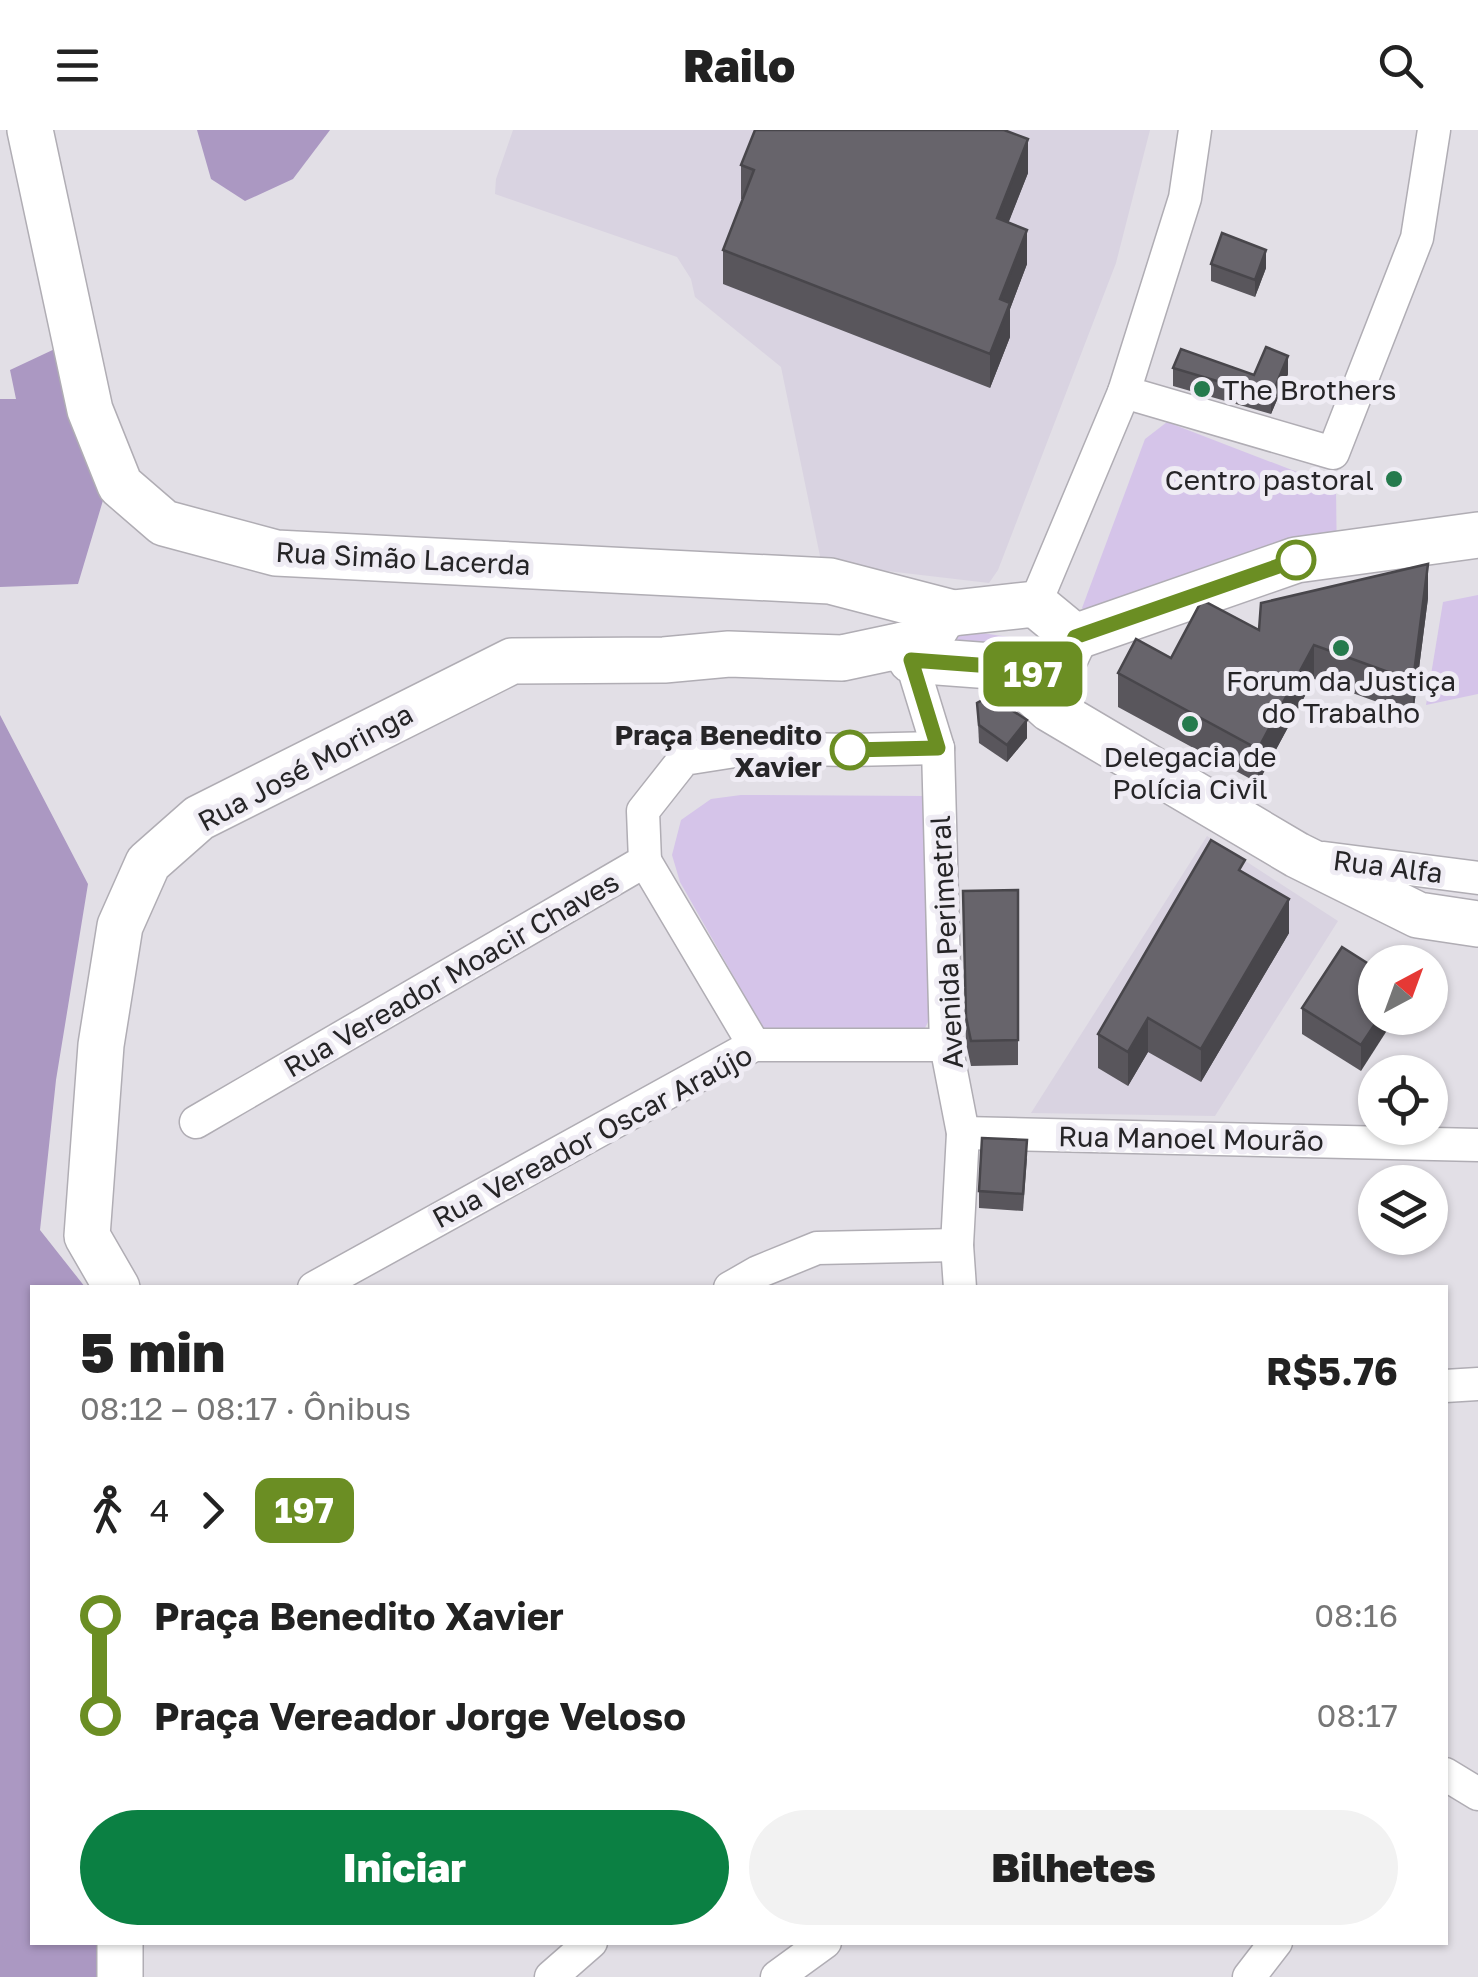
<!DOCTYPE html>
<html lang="pt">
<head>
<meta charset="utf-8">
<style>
	:root { --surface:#fff; --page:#f2f2f2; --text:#222; --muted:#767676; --accent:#0b8043 }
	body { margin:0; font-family:"Golos Text",sans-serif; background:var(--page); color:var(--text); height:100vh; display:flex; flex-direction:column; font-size:38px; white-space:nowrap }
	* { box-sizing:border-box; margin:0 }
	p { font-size:32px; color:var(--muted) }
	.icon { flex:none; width:55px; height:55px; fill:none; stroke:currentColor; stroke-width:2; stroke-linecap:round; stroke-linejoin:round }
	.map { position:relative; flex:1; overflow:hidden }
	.drawer { position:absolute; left:30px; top:1155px; width:1418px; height:660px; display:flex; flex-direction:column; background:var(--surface); border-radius:0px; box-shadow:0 2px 8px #0004 }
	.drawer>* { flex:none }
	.badge { padding:0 20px; border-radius:15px; font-size:35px; line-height:65px }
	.needle { width:65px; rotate:41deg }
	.fabs { position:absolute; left:1358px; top:815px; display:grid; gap:20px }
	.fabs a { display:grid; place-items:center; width:90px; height:90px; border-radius:50%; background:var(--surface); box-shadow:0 2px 8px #0004; font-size:50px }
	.map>.badge { position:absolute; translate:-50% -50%; box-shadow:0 0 0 5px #fff }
	.legs { display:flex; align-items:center; gap:15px; height:110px; padding:0 50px; font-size:32px }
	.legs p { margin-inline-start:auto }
	.headline { display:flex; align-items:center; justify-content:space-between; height:170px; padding:0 50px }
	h1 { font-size:55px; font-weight:800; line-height:75px }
	.action { display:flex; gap:20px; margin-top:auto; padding:20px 50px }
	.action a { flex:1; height:115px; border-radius:60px; background:var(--accent); color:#fff; font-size:40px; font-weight:800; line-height:115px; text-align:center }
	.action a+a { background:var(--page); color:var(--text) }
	ul { padding:0 50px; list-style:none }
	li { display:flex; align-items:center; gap:35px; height:100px; font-size:38px }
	li i { display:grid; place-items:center; width:15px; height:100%; margin:0 12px; background:currentColor }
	li i::after { content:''; width:25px; height:25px; margin:-12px; border:8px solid; border-radius:50%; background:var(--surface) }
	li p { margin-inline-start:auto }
	li:first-child i { background:linear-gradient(#0000 50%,currentColor 0) }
	li:last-child i { background:linear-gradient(currentColor 50%,#0000 0) }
	header { display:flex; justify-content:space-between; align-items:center; height:130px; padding:0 50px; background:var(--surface); font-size:45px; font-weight:800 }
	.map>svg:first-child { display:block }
</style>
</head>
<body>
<header><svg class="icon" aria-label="menu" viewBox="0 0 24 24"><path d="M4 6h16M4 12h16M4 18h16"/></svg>Railo<svg class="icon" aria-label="search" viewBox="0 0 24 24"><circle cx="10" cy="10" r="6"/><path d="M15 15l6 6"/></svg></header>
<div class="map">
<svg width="1478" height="1847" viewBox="0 0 1478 1847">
	<rect width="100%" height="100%" fill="#e2dfe6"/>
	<g fill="#d9d3e1">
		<path d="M513,0H1150L1116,133L998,440L989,453L836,435L821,431L781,237L695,167L691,149L677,127L495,64L496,49Z"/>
		<path d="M1207,706L1338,791L1215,986L1031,983Z"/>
	</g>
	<g fill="#d5c4e9">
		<path d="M1167,292L1336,357L1337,438L1327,449L1090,489L1082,478L1145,309Z"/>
		<path d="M1478,465V564L1426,575L1443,472Z"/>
		<path d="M947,498L1052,513L1057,525L936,516Z"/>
		<path d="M741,665L927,666L929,890L925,898L775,903L764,900L680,752L672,725L681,690L711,669Z"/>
	</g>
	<g fill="#ab98c2">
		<path d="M197,0H330L293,49L245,71L211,49Z"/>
		<path d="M59,217L107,357L78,454L0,457V269H16L10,240Z"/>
		<path d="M0,585L88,754L56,950L40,1100L85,1157L32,1158V1812L103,1813L105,1847H0Z"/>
	</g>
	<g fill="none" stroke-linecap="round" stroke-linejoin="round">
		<defs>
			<g id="street">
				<path d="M1124,262L1333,323L1417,108L1434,0"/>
				<path d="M1035,474L1124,262L1185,68L1195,0"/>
				<path d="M911,530L938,618L946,915L963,1003L957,1115L960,1158"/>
				<path d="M1324,728L1478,748"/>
				<path d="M645,731L754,915"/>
				<path d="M196,992L645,731L643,681L684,629L754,618L850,620L938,618"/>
				<path d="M963,1003L1478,1015"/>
				<path d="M314,1158L754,915H946"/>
				<path d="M730,1158L758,1142L817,1118L957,1115"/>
				<path d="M1445,1256L1478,1254"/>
				<path d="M1445,1644L1478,1664"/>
				<path d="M551,1847L591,1812"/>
				<path d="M777,1847L825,1812"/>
				<path d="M1249,1847L1276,1812"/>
			</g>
			<g id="secondary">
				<path d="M30,0L90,280L120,355L164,393L276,423L830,451L953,483"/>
				<path d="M1075,507L1296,430L1478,405"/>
				<path d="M1009,542L1050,579L1297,725L1418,785L1478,794"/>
				<path d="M117,1158L87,1106L101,915L120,796L148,733L199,688L512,531L664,530L729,524L842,528L903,515L926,514L942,488L953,483L1035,474L1075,507L1055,549L1005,537L911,530L903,515"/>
				<path d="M120,1847V1812"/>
			</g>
		</defs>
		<use href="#street" stroke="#b0adb4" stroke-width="35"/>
		<use href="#secondary" stroke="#b0adb4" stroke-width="48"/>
		<use href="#street" stroke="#fff" stroke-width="32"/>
		<use href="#secondary" stroke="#fff" stroke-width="45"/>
	</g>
	<g fill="#59565c">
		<path d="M741,35L1028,43L1008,93L1027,134L1010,179V207L990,258L723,154V120L743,69H741Z"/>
		<path d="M1211,134L1266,138L1255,167L1211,151Z"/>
		<path d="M1173,238L1254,245L1288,244L1271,284L1173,256Z"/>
		<path d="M1428,468L1413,585L1314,549L1258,653L1118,577V543L1259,500Z"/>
		<path d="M977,573L1027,608L1007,632L979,613Z"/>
		<path d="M1245,743L1289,803L1201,952L1148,922L1128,956L1098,938V904Z"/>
		<path d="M1018,760V935L971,936L966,913L963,786Z"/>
		<path d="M1375,838L1361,941L1302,904V878Z"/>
		<path d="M1027,1028L1023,1081L979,1078V1061Z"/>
	</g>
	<g fill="#48464b">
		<path d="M1028,9V43L997,122V88Z"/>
		<path d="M1027,100V134L1010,179V207L990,258V224L1000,169Z"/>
		<path d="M1266,120V138L1255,167V150Z"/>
		<path d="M1288,226V244L1271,284V267Z"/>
		<path d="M1428,434V468L1413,585V551Z"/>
		<path d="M1314,515V549L1258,653V619Z"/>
		<path d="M1027,590V608L1007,632V615Z"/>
		<path d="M1289,769V803L1201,952V919Z"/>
		<path d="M1148,888V922L1128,956V922Z"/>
		<path d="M1379,888H1395L1361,941V915Z"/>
	</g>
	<g fill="#67646b" stroke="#48464b" stroke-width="2.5">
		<path d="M755,0H1004L1028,9L997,88L1027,100L1000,169L1010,173L990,224L723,120L754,40L741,35Z"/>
		<path d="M1222,103L1266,120L1255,150L1211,134Z"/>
		<path d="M1266,217L1288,226L1271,267L1173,238L1181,219L1254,245Z"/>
		<path d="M1428,434L1413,551L1314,515L1258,619L1118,543L1136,509L1171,528L1202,470L1259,500L1261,473Z"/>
		<path d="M990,566L1027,590L1007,615L979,595L977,573Z"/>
		<path d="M1211,710L1245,730L1239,740L1289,769L1201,919L1148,888L1128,922L1098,904Z"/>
		<path d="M1018,760V910L971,911L966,887L963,761Z"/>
		<path d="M1342,817L1375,838V888H1379L1361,915L1302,878Z"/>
		<path d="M982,1008L1027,1010L1023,1064L979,1061Z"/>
	</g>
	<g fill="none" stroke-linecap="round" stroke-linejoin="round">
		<defs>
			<path id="line-1" d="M850,620L938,618L911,530L1005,537L1055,549L1075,507L1296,430"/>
		</defs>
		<use href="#line-1" stroke="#fff" stroke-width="22"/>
		<use href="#line-1" stroke="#6b8e23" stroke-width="15"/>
	</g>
	<g fill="#257a4d" stroke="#efecf4" stroke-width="4">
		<circle cx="1202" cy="259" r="10"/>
		<circle cx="1394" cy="349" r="10"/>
		<circle cx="1341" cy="518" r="10"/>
		<circle cx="1190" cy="594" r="10"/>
	</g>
	<g fill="#fff" stroke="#6b8e23" stroke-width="5">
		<circle cx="1296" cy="430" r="18"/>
		<circle cx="850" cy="620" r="18"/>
	</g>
	<g text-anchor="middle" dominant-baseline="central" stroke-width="10" stroke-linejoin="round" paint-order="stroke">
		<g font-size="28" fill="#262527" stroke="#efecf4">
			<text x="1222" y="259" text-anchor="start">The Brothers</text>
			<text x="1374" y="349" text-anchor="end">Centro pastoral</text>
			<text x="1341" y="550">Forum da Justiça<tspan x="1341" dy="32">do Trabalho</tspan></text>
			<text x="1190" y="626">Delegacia de<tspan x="1190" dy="32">Polícia Civil</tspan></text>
		</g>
		<g font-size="28" fill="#262527" stroke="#efecf4">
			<text transform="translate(403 428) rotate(3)">Rua Simão Lacerda</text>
			<text transform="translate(305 637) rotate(-28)">Rua José Moringa</text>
			<text transform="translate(1388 736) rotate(7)">Rua Alfa</text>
			<text transform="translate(946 812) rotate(-93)">Avenida Perimetral</text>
			<text transform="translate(451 844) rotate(-30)">Rua Vereador Moacir Chaves</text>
			<text transform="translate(592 1006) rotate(-28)">Rua Vereador Oscar Araújo</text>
			<text transform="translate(1191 1008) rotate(1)">Rua Manoel Mourão</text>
		</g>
		<g font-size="28" font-weight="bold" fill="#262527" stroke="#efecf4" text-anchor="end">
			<text x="822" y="604">Praça Benedito<tspan x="822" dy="32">Xavier</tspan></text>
		</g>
	</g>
</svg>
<div class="fabs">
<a><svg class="needle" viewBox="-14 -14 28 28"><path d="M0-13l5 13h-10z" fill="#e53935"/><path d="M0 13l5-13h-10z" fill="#767676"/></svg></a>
<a><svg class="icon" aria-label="locate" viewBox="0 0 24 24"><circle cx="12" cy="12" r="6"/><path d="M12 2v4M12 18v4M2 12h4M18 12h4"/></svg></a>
<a><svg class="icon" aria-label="layers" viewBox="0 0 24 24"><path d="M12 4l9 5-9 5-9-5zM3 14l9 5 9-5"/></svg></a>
</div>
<b class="badge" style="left:1033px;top:544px;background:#6b8e23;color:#fff">197</b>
<section class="drawer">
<div class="headline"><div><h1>5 min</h1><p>08:12 – 08:17 · Ônibus</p></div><b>R$5.76</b></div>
<div class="legs"><svg class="icon" aria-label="walk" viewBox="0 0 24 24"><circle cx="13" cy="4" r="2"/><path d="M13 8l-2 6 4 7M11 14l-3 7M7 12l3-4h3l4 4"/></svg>4<svg class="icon" aria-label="forward" viewBox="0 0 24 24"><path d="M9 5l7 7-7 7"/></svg><b class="badge" style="background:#6b8e23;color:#fff">197</b></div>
<ul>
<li><i style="color:#6b8e23"></i><b>Praça Benedito Xavier</b><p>08:16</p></li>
<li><i style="color:#6b8e23"></i><b>Praça Vereador Jorge Veloso</b><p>08:17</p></li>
</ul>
<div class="action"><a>Iniciar</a><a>Bilhetes</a></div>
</section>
</div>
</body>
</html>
